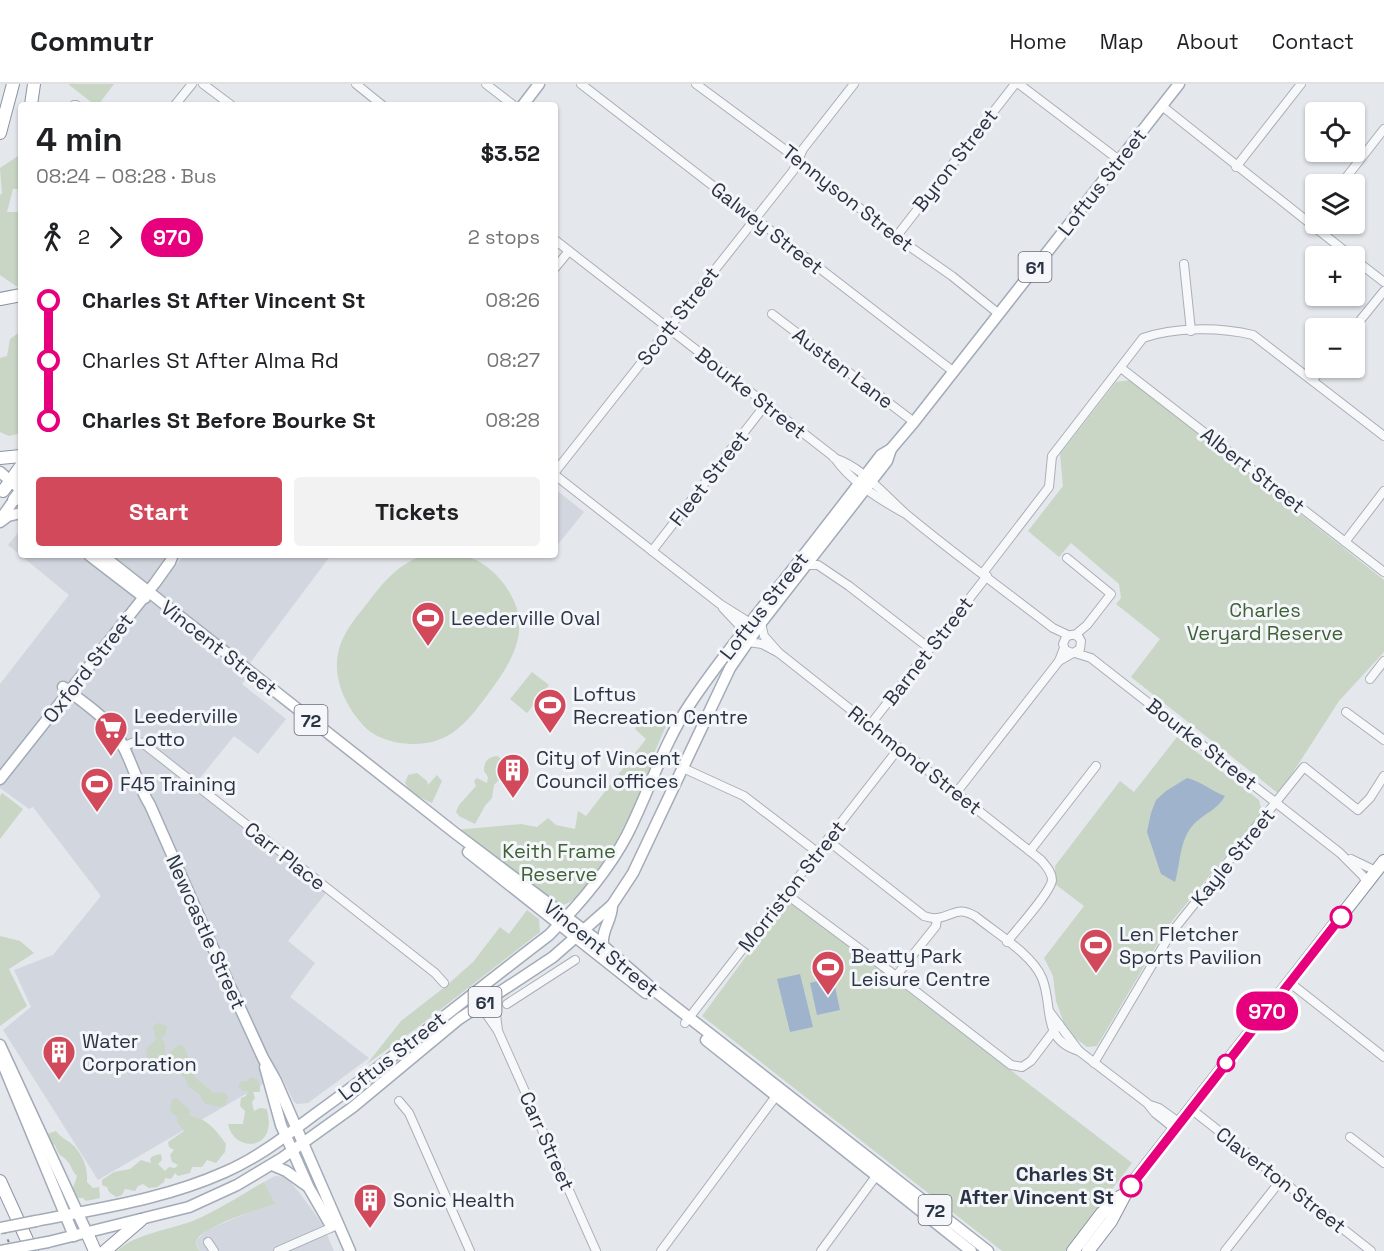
<!DOCTYPE html>
<html lang="en">
<head>
<meta charset="utf-8">
<style>
	:root { --surface:#fff; --page:#f2f2f2; --text:#202124; --muted:#757577; --line:#e0e0e0; --accent:#d1495b }
	body { margin:0; font-family:"Space Grotesk",sans-serif; background:var(--page); color:var(--text); height:100vh; display:flex; flex-direction:column; font-size:22px; white-space:nowrap }
	* { box-sizing:border-box; margin:0 }
	p { font-size:20px; color:var(--muted) }
	.icon { flex:none; width:33px; height:33px; fill:none; stroke:currentColor; stroke-width:2; stroke-linecap:round; stroke-linejoin:round }
	.map { position:relative; flex:1; overflow:hidden }
	.side { position:absolute; left:18px; top:18px; width:540px; height:456px; display:flex; flex-direction:column; background:var(--surface); border-radius:6px; box-shadow:0 2px 4px #0004 }
	.side>* { flex:none }
	.badge { padding:0 12px; border-radius:20px; font-size:21px; line-height:39px }
	.fabs { position:absolute; left:1305px; top:18px; display:grid; gap:12px }
	.fabs a { display:grid; place-items:center; width:60px; height:60px; border-radius:6px; background:var(--surface); box-shadow:0 2px 4px #0004; font-size:30px }
	.map>.badge { position:absolute; translate:-50% -50%; box-shadow:0 0 0 3px #fff }
	.legs { display:flex; align-items:center; gap:9px; height:66px; padding:0 18px; font-size:20px }
	.legs p { margin-inline-start:auto }
	.headline { display:flex; align-items:center; justify-content:space-between; height:102px; padding:0 18px }
	h1 { font-size:33px; font-weight:700; line-height:45px }
	.primary-button { display:flex; gap:12px; margin-top:auto; padding:12px 18px }
	.primary-button a { flex:1; height:69px; border-radius:6px; background:var(--accent); color:#fff; font-size:24px; font-weight:700; line-height:69px; text-align:center }
	.primary-button a+a { background:var(--page); color:var(--text) }
	ul { padding:0 18px; list-style:none }
	li { display:flex; align-items:center; gap:21px; height:60px; font-size:22px }
	li i { display:grid; place-items:center; width:9px; height:100%; margin:0 8px; background:currentColor }
	li i::after { content:''; width:15px; height:15px; margin:-8px; border:4px solid; border-radius:50%; background:var(--surface) }
	li p { margin-inline-start:auto }
	li:first-child i { background:linear-gradient(#0000 50%,currentColor 0) }
	li:last-child i { background:linear-gradient(currentColor 50%,#0000 0) }
	header { display:flex; align-items:center; gap:36px; box-sizing:border-box; height:84px; padding:0 30px; background:var(--surface); border-bottom:2px solid var(--line) }
	header strong { font-size:28px }
	nav { display:flex; gap:33px; margin-inline-start:auto; font-size:21px }
	.map>svg:first-child { display:block }
</style>
</head>
<body>
<header>
<strong>Commutr</strong>
<nav><a>Home</a><a>Map</a><a>About</a><a>Contact</a></nav>
</header>
<div class="map">
<svg width="1384" height="1167" viewBox="0 0 1384 1167">
	<rect width="100%" height="100%" fill="#e4e7ec"/>
	<g fill="#d2d6de">
		<path d="M555,405L584,428L555,464Z"/>
		<path d="M21,445V471H78L93,482L102,471H165L177,480L184,471H331L250,579L208,547L202,553L249,591L242,600L286,635L258,670L234,652L196,699L329,805L288,857L315,879L290,913L369,974L308,1019L297,1020L294,1018L280,990L98,1096L3,946L31,923L14,886L53,871L101,812L33,723L29,725L0,704V600L69,511L8,461Z"/>
		<path d="M275,1092L286,1093L299,1108L323,1141L334,1167H200L196,1159L197,1156L207,1146L252,1127L274,1120L264,1098Z"/>
	</g>
	<g fill="#c9d6c5">
		<path d="M68,0H114L98,21H95Z"/>
		<path d="M21,70V105H13L7,128H21V203L16,202L0,191V111L2,109L0,84Z"/>
		<path d="M21,247V349L9,352L0,348V274L7,272L10,255Z"/>
		<path d="M1131,296L1384,496V568L1339,617L1279,710L1131,593L1160,555L1116,520L1121,514L1119,500L1071,459L1059,473L1028,447L1063,402L1060,370L1116,298Z"/>
		<path d="M423,471C436,471 451,469 464,472C480,475 494,487 504,500C534,541 515,574 488,610C464,643 445,665 400,659C388,657 376,653 367,645C345,623 329,590 341,559C347,543 359,530 369,517C386,495 397,482 423,471Z"/>
		<path d="M532,588L549,601L527,629L510,615Z"/>
		<path d="M642,627L660,631L668,637L653,672L654,679C642,706 591,824 559,821L455,746L521,740L537,743L548,734L556,741L575,745L578,727L586,732L646,655L635,645L640,635Z"/>
		<path d="M1177,653L1259,716L1262,728L1168,842L1097,962L1087,963L1074,953L1064,939L1056,917L1053,892L1044,874L1084,822L1055,800V782L1120,697L1134,708Z"/>
		<path d="M497,672L507,678L511,685L507,694L498,697L494,701L492,714L485,722L475,740L459,732L456,728L459,721L476,702L474,697L477,694L487,699L488,693L484,687C484,678 487,673 497,672Z"/>
		<path d="M417,689L427,697L428,701L437,691L442,697L432,719C421,714 411,710 405,699L408,691Z"/>
		<path d="M2,709L23,725L0,755V712Z"/>
		<path d="M788,816L1132,1079L1065,1167H1002L702,932Z"/>
		<path d="M527,826L539,835L540,848L418,943L367,980L401,937L446,902L473,878L500,843L509,850Z"/>
		<path d="M0,852L20,857L34,869L9,885L27,922L0,942Z"/>
		<path d="M159,939L167,942L166,950L161,954L165,959V972L161,977L152,979L146,973L147,964L156,956L153,942Z"/>
		<path d="M182,961C190,971 188,983 195,993C199,999 208,1002 213,1009L224,1008L228,1013L225,1021L218,1023L204,1019L200,1011L189,1003L185,994L176,986L164,991L160,989L170,977L171,968L176,962Z"/>
		<path d="M251,993L257,995L260,1002V1008H253L255,1014L252,1018L254,1027L260,1024L267,1025C268,1031 270,1039 268,1045C264,1066 233,1065 228,1040H243L245,1027L240,1022L241,1014L246,1012L248,1007H243L238,1002L242,997H248Z"/>
		<path d="M176,1014L190,1026L189,1032C207,1034 216,1046 226,1060L225,1068L216,1079L207,1076L202,1083H192L190,1089L178,1092L175,1089L171,1095L165,1094L164,1098L157,1103L149,1104L143,1100L138,1102L135,1107L125,1105L122,1111L116,1113L109,1108L107,1103L102,1101V1096L114,1088L130,1085L141,1076L151,1079L150,1075L153,1072L161,1070L162,1076L158,1080L165,1087L169,1083L175,1084L178,1081L172,1078L170,1071L174,1066L169,1063L168,1058L184,1047L177,1037L178,1034L170,1027L172,1016Z"/>
		<path d="M56,1047C61,1054 68,1056 74,1062C84,1073 88,1085 87,1098L93,1104L99,1103L100,1114L86,1117L83,1114H78L72,1107L77,1092C72,1087 72,1083 68,1078C61,1069 60,1075 55,1061L46,1059L44,1051Z"/>
		<path d="M264,1098L275,1120C261,1124 196,1144 196,1159C196,1162 199,1165 200,1167H117C134,1150 173,1145 195,1136C219,1126 241,1111 264,1098Z"/>
	</g>
	<g fill="#9fb4cc">
		<path d="M1187,694C1201,697 1211,707 1225,712C1216,727 1206,728 1194,740C1179,756 1181,778 1175,798L1161,790L1147,748L1151,729L1156,716L1166,707Z"/>
		<path d="M800,890L813,943L790,948L777,895Z"/>
		<path d="M833,893L840,926L817,931L810,899Z"/>
	</g>
	<g fill="none" stroke-linecap="round" stroke-linejoin="round">
		<defs>
			<g id="minor">
				<path d="M203,0L231,21"/>
				<path d="M356,0L382,21"/>
				<path d="M486,0L513,21"/>
				<path d="M581,0L954,288"/>
				<path d="M696,0L799,76L896,153L952,192L999,230"/>
				<path d="M1019,0L1119,76"/>
				<path d="M74,21H76"/>
				<path d="M175,21L192,0"/>
				<path d="M1162,22L1351,172"/>
				<path d="M1236,83L1301,0"/>
				<path d="M1341,100L1384,45"/>
				<path d="M896,153L1015,0"/>
				<path d="M555,156L834,373C850,397 879,415 904,429"/>
				<path d="M1354,175L1384,198"/>
				<path d="M1184,180L1191,247"/>
				<path d="M555,184L569,167"/>
				<path d="M772,230L914,338"/>
				<path d="M1354,244L1384,207"/>
				<path d="M1121,284L1384,488"/>
				<path d="M1313,296L1322,284"/>
				<path d="M834,374C863,383 884,411 906,430C954,470 1004,506 1053,544L1068,551"/>
				<path d="M555,388L793,87L803,65L854,0"/>
				<path d="M555,391L720,520L755,542"/>
				<path d="M1345,458L1384,407"/>
				<path d="M652,467L766,320"/>
				<path d="M1067,474L1111,510L1087,541L1075,551"/>
				<path d="M806,481H818L849,502L929,564"/>
				<path d="M983,489L1049,403L1052,372L1143,254C1174,243 1220,243 1253,251L1384,352"/>
				<path d="M723,524L739,541V552"/>
				<path d="M761,539L764,552L779,569"/>
				<path d="M748,558L762,560L779,569L1041,776C1046,782 1052,788 1052,796C1051,808 1016,846 1007,858"/>
				<path d="M1075,569L1091,574L1340,769L1363,792L1367,799"/>
				<path d="M1059,577L1080,565L1081,557C1078,550 1072,549 1066,553L1063,560L1065,566L1072,569"/>
				<path d="M1370,595L1384,577"/>
				<path d="M1346,628L1384,656"/>
				<path d="M870,641L987,492"/>
				<path d="M122,663L137,657L144,660L435,889L444,899"/>
				<path d="M683,684L744,712L817,768"/>
				<path d="M956,709L1059,577L1064,564"/>
				<path d="M827,756L924,832C928,833 934,835 938,834C955,831 957,822 975,832C996,849 1032,870 1042,894C1054,923 1040,955 1079,967L1147,1019L1155,1029L1175,1045"/>
				<path d="M1030,767L1096,682"/>
				<path d="M1351,775L1376,787"/>
				<path d="M786,810L896,892"/>
				<path d="M937,834L936,842L896,892L1011,981L1022,983L1031,977L1059,940"/>
				<path d="M1289,898L1384,973"/>
				<path d="M496,911L495,922L498,947"/>
				<path d="M507,920L575,876"/>
				<path d="M480,921L498,947L596,1167"/>
				<path d="M1049,927L1079,967"/>
				<path d="M685,939L899,664"/>
				<path d="M1094,979L1171,849L1304,683L1358,726L1370,714L1384,692"/>
				<path d="M399,1017L409,1029L470,1167"/>
				<path d="M1150,1021L1159,1024L1180,1039"/>
				<path d="M1191,1025L1371,1167"/>
				<path d="M1350,1053L1384,1079"/>
				<path d="M208,1158L214,1167"/>
				<path d="M278,1167L335,1142"/>
				<path d="M661,1167L779,1008"/>
				<path d="M821,1167L879,1088"/>
				<path d="M1225,1167L1281,1096"/>
			</g>
			<g id="major">
				<path d="M523,21L539,0"/>
				<path d="M0,388L21,406"/>
				<path d="M0,436L14,416"/>
				<path d="M0,438L8,432L21,429"/>
				<path d="M89,471L145,514"/>
				<path d="M102,471L455,749L593,853L655,907L988,1167"/>
				<path d="M63,603C80,616 100,629 113,645C129,666 135,697 150,721L229,900L263,974L276,997L350,1167"/>
				<path d="M0,695L155,499L170,478L173,471"/>
				<path d="M468,768L646,909"/>
				<path d="M603,861C601,846 612,837 612,821"/>
				<path d="M706,956L971,1167"/>
				<path d="M0,961L87,1149"/>
				<path d="M2,978L74,1152"/>
				<path d="M265,983L281,1041L309,1104L331,1142"/>
				<path d="M272,1081L286,1087L307,1102"/>
				<path d="M36,1137C101,1124 165,1115 225,1088C262,1072 293,1046 325,1023C401,968 474,908 549,851C579,821 607,789 627,751C649,708 663,660 690,620C718,578 750,539 781,500C815,457 848,414 881,371L891,365L914,338L1179,0"/>
				<path d="M48,1158L189,1123L237,1101L282,1074L353,1023L459,935L553,873L612,821L633,789L730,584L761,539L887,377L891,365"/>
			</g>
			<g id="highway">
				<path d="M31,21L34,0"/>
				<path d="M0,49L13,0"/>
				<path d="M0,215L21,211"/>
				<path d="M0,374L21,372"/>
				<path d="M3,407L21,382"/>
				<path d="M14,416L21,407"/>
				<path d="M0,1097L32,1167"/>
				<path d="M87,1149L95,1167"/>
				<path d="M105,1167L141,1136"/>
				<path d="M1073,1167L1102,1129L1121,1112"/>
				<path d="M1088,1167L1111,1137L1128,1105L1384,777"/>
			</g>
		</defs>
		<use href="#minor" stroke="#a9aeb7" stroke-width="10"/>
		<use href="#major" stroke="#a3abb8" stroke-width="13"/>
		<use href="#highway" stroke="#8b94a3" stroke-width="14"/>
		<use href="#minor" stroke="#f7f8fa" stroke-width="8"/>
		<use href="#major" stroke="#fff" stroke-width="10"/>
		<use href="#highway" stroke="#fff" stroke-width="12"/>
		<path stroke="#7d8696" stroke-width="2" stroke-dasharray="3 6" stroke-linecap="butt" d="M0,1139L13,1167"/>
		<defs>
			<g id="major-bridge">
				<path d="M0,1144L36,1137"/>
				<path d="M0,1167L48,1158"/>
			</g>
		</defs>
		<use href="#major-bridge" stroke="#a3abb8" stroke-width="13" stroke-linecap="butt"/>
		<use href="#major-bridge" stroke="#fff" stroke-width="10"/>
	</g>
	<g fill="none" stroke-linecap="round" stroke-linejoin="round">
		<defs>
			<path id="line-1" d="M1131,1102L1341,833"/>
		</defs>
		<use href="#line-1" stroke="#fff" stroke-width="14"/>
		<use href="#line-1" stroke="#e6007e" stroke-width="9"/>
	</g>
	<defs>
		<symbol id="stadium-pin" viewBox="-11 -11 22 30"><path d="M0 17L-7.5 6A9.5 9.5 0 1 1 7.5 6Z" fill="#d1495b" stroke="#f4f6f9"/><path d="M0-5a6.5 5 0 1 0 0 10a6.5 5 0 1 0 0-10ZM-3.5-1.8h7v3.6h-7Z" fill="#fff"/></symbol>
		<symbol id="supermarket-pin" viewBox="-11 -11 22 30"><path d="M0 17L-7.5 6A9.5 9.5 0 1 1 7.5 6Z" fill="#d1495b" stroke="#f4f6f9"/><path d="M-6-5.5h2.5l.6 2H6L4.5 2H-2.5L-4.4-4H-6ZM-1.5 3.2a1.3 1.3 0 1 0 .1 0ZM3 3.2a1.3 1.3 0 1 0 .1 0Z" fill="#fff"/></symbol>
		<symbol id="building-pin" viewBox="-11 -11 22 30"><path d="M0 17L-7.5 6A9.5 9.5 0 1 1 7.5 6Z" fill="#d1495b" stroke="#f4f6f9"/><path d="M-4-6H4V6H1V3H-1V6H-4ZM-2.5-4.3h1.7v1.8h-1.7ZM.8-4.3h1.7v1.8H.8ZM-2.5-1h1.7V.8h-1.7ZM.8-1h1.7V.8H.8Z" fill="#fff"/></symbol>
	</defs>
	<g fill-rule="evenodd">
		<use href="#stadium-pin" x="409" y="515" width="38" height="52"/>
		<use href="#stadium-pin" x="531" y="602" width="38" height="52"/>
		<use href="#supermarket-pin" x="92" y="625" width="38" height="52"/>
		<use href="#building-pin" x="494" y="667" width="38" height="52"/>
		<use href="#stadium-pin" x="78" y="681" width="38" height="52"/>
		<use href="#stadium-pin" x="1077" y="842" width="38" height="52"/>
		<use href="#stadium-pin" x="809" y="864" width="38" height="52"/>
		<use href="#building-pin" x="40" y="949" width="38" height="52"/>
		<use href="#building-pin" x="351" y="1097" width="38" height="52"/>
	</g>
	<g fill="#fff" stroke="#e6007e" stroke-width="3">
		<circle cx="1341" cy="833" r="10"/>
		<circle cx="1226" cy="979" r="8"/>
		<circle cx="1131" cy="1102" r="10"/>
	</g>
	<g text-anchor="middle" dominant-baseline="central" stroke-width="6" stroke-linejoin="round" paint-order="stroke">
		<g fill="#f4f6f9" stroke="#676e7b" stroke-width="1.5">
			<rect x="1018.5" y="168" width="33" height="30" rx="4.5"/>
			<rect x="294.5" y="621" width="33" height="30" rx="4.5"/>
			<rect x="468.5" y="903" width="33" height="30" rx="4.5"/>
			<rect x="918.5" y="1111" width="33" height="30" rx="4.5"/>
		</g>
		<g font-size="18" font-weight="bold" fill="#2b3445">
			<text x="1035" y="183">61</text>
			<text x="311" y="636">72</text>
			<text x="485" y="918">61</text>
			<text x="935" y="1126">72</text>
		</g>
		<g font-size="20" fill="#2b3445" stroke="#f4f6f9">
			<text transform="translate(955 76) rotate(-52)">Byron Street</text>
			<text transform="translate(1102 98) rotate(-52)">Loftus Street</text>
			<text transform="translate(848 114) rotate(38)">Tennyson Street</text>
			<text transform="translate(767 144) rotate(38)">Galwey Street</text>
			<text transform="translate(678 232) rotate(-52)">Scott Street</text>
			<text transform="translate(843 284) rotate(37)">Austen Lane</text>
			<text transform="translate(751 309) rotate(38)">Bourke Street</text>
			<text transform="translate(1253 386) rotate(38)">Albert Street</text>
			<text transform="translate(709 394) rotate(-52)">Fleet Street</text>
			<text transform="translate(764 522) rotate(-52)">Loftus Street</text>
			<text transform="translate(219 564) rotate(38)">Vincent Street</text>
			<text transform="translate(928 567) rotate(-52)">Barnet Street</text>
			<text transform="translate(88 584) rotate(-52)">Oxford Street</text>
			<text transform="translate(1202 660) rotate(38)">Bourke Street</text>
			<text transform="translate(915 676) rotate(38)">Richmond Street</text>
			<text transform="translate(285 772) rotate(38)">Carr Place</text>
			<text transform="translate(1233 773) rotate(-51)">Kayle Street</text>
			<text transform="translate(792 802) rotate(-52)">Morriston Street</text>
			<text transform="translate(206 848) rotate(66)">Newcastle Street</text>
			<text transform="translate(601 864) rotate(39)">Vincent Street</text>
			<text transform="translate(392 972) rotate(-38)">Loftus Street</text>
			<text transform="translate(547 1057) rotate(66)">Carr Street</text>
			<text transform="translate(1281 1096) rotate(38)">Claverton Street</text>
		</g>
		<g font-size="20" fill="#3f6138" stroke="#f4f6f9">
			<text x="1265" y="526">Charles<tspan x="1265" dy="23">Veryard Reserve</tspan></text>
			<text x="559" y="767">Keith Frame<tspan x="559" dy="23">Reserve</tspan></text>
		</g>
		<g font-size="20" fill="#2b3445" stroke="#f4f6f9" text-anchor="start">
			<text x="451" y="534">Leederville Oval</text>
			<text x="573" y="610">Loftus<tspan x="573" dy="23">Recreation Centre</tspan></text>
			<text x="134" y="632">Leederville<tspan x="134" dy="23">Lotto</tspan></text>
			<text x="536" y="674">City of Vincent<tspan x="536" dy="23">Council offices</tspan></text>
			<text x="120" y="700">F45 Training</text>
			<text x="1119" y="850">Len Fletcher<tspan x="1119" dy="23">Sports Pavilion</tspan></text>
			<text x="851" y="872">Beatty Park<tspan x="851" dy="23">Leisure Centre</tspan></text>
			<text x="82" y="957">Water<tspan x="82" dy="23">Corporation</tspan></text>
			<text x="393" y="1116">Sonic Health</text>
		</g>
		<g font-size="20" font-weight="bold" fill="#2b3445" stroke="#f4f6f9" text-anchor="end">
			<text x="1114" y="1090">Charles St<tspan x="1114" dy="23">After Vincent St</tspan></text>
		</g>
	</g>
</svg>
<div class="fabs">
<a><svg class="icon" aria-label="locate" viewBox="0 0 24 24"><circle cx="12" cy="12" r="6"/><path d="M12 2v4M12 18v4M2 12h4M18 12h4"/></svg></a>
<a><svg class="icon" aria-label="layers" viewBox="0 0 24 24"><path d="M12 4l9 5-9 5-9-5zM3 14l9 5 9-5"/></svg></a>
<a>+</a>
<a>−</a>
</div>
<b class="badge" style="left:1267px;top:927px;background:#e6007e;color:#fff">970</b>
<section class="side">
<div class="headline"><div><h1>4 min</h1><p>08:24 – 08:28 · Bus</p></div><b>$3.52</b></div>
<div class="legs"><svg class="icon" aria-label="walk" viewBox="0 0 24 24"><circle cx="13" cy="4" r="2"/><path d="M13 8l-2 6 4 7M11 14l-3 7M7 12l3-4h3l4 4"/></svg>2<svg class="icon" aria-label="forward" viewBox="0 0 24 24"><path d="M9 5l7 7-7 7"/></svg><b class="badge" style="background:#e6007e;color:#fff">970</b><p>2 stops</p></div>
<ul>
<li><i style="color:#e6007e"></i><b>Charles St After Vincent St</b><p>08:26</p></li>
<li><i style="color:#e6007e"></i><span>Charles St After Alma Rd</span><p>08:27</p></li>
<li><i style="color:#e6007e"></i><b>Charles St Before Bourke St</b><p>08:28</p></li>
</ul>
<div class="primary-button"><a>Start</a><a>Tickets</a></div>
</section>
</div>
</body>
</html>
